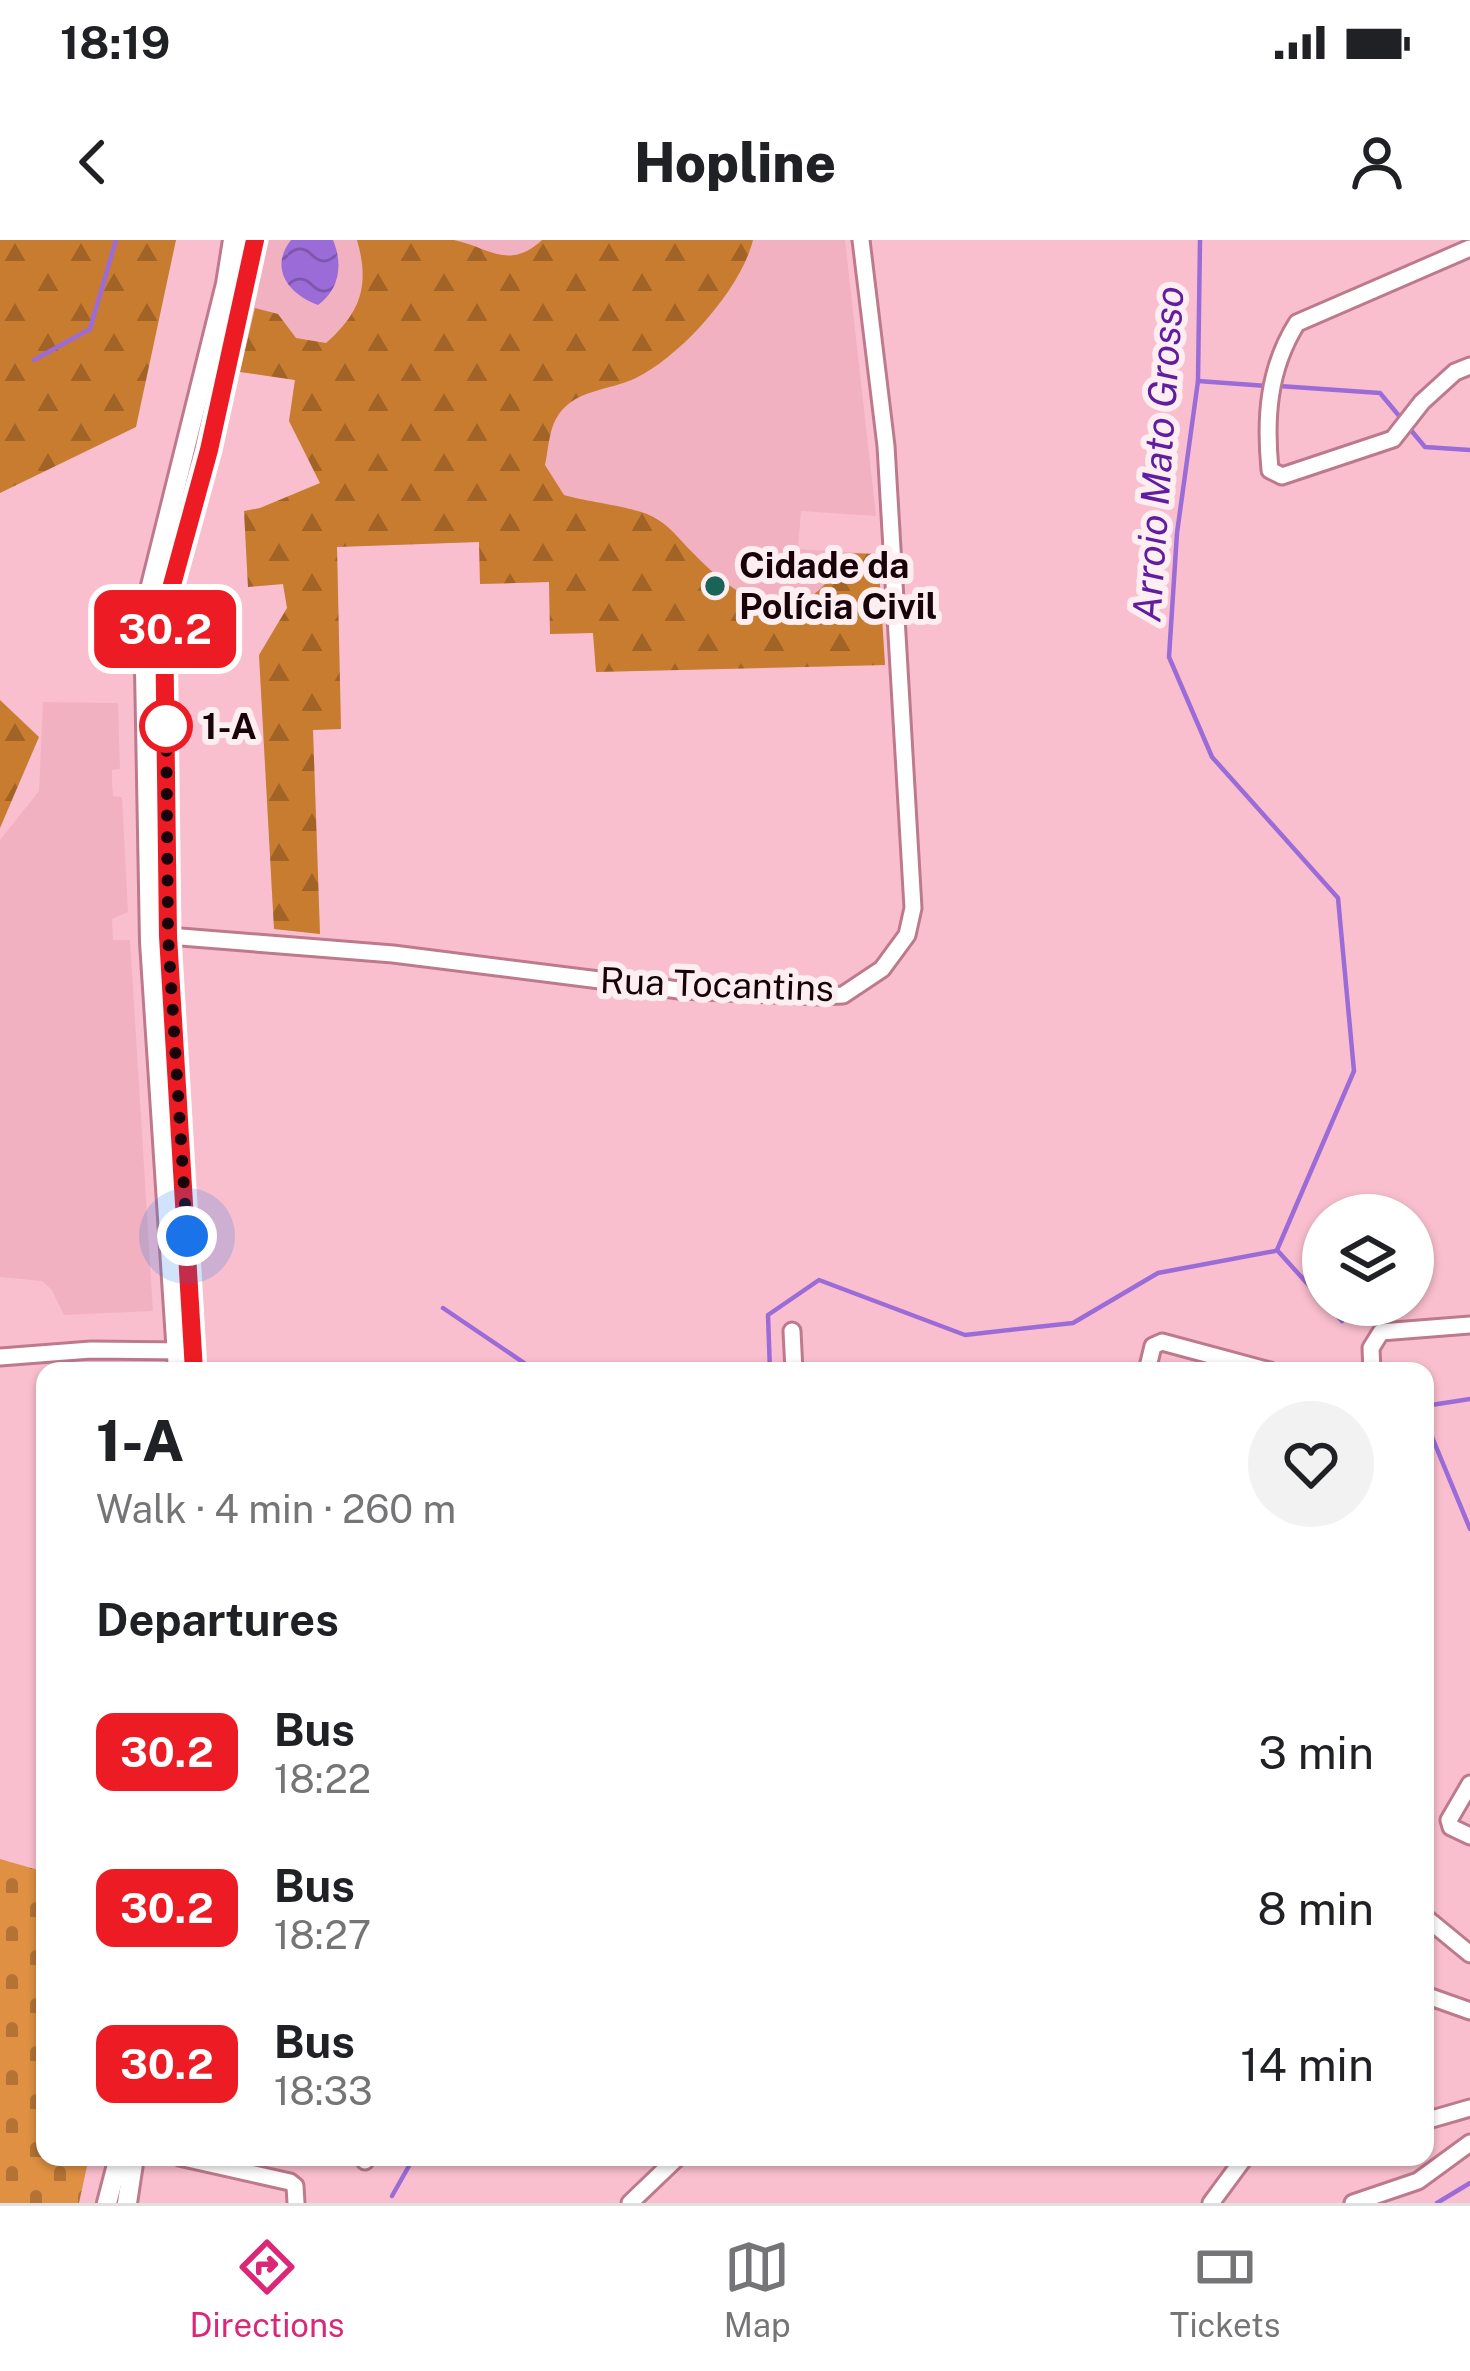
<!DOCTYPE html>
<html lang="en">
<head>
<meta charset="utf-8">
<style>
	:root { --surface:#fff; --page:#f2f2f2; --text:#202124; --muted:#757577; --line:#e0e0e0; --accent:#db2777 }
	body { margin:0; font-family:"Public Sans",sans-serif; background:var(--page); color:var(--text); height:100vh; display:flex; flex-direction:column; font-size:45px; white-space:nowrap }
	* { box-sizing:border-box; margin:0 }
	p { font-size:39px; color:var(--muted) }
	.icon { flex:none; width:66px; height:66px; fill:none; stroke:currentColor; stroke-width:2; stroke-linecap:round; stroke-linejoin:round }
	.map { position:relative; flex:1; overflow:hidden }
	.drawer { position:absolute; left:36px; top:1122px; width:1398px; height:804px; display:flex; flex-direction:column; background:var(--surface); border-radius:24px; box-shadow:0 3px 9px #0004 }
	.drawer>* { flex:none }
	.badge { padding:0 24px; border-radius:18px; font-size:42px; line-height:78px }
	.fabs { position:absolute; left:1302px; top:954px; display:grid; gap:24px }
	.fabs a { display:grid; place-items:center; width:132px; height:132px; border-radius:50%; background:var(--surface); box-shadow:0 3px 9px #0004; font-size:60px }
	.you { position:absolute; width:60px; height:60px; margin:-30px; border:9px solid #fff; border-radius:50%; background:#1a73e8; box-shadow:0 0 0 18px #1a73e833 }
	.map>.badge { position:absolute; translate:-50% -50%; box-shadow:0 0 0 6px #fff }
	h2 { padding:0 60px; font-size:45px; line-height:108px }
	.round { display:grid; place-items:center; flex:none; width:126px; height:126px; border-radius:63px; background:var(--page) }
	.head { display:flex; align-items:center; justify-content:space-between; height:204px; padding:0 60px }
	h1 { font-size:57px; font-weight:800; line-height:90px }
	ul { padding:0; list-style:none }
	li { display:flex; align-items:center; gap:36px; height:156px; padding:0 60px }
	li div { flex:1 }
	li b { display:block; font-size:45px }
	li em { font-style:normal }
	li .badge { min-width:132px; font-weight:700; text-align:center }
	.status { display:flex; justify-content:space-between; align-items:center; height:84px; padding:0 60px; background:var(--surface); direction:ltr }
	.status svg { height:33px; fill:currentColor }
	header { display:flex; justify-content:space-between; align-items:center; height:156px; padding:0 60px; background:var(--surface); font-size:54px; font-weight:800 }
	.tab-bar { display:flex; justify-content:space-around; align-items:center; height:168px; border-top:3px solid var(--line); background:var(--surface); font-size:33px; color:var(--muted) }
	.tab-bar a { display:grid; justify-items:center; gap:6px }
	.tab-bar .current { color:var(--accent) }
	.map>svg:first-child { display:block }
</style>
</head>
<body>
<div class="status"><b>18:19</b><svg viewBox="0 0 49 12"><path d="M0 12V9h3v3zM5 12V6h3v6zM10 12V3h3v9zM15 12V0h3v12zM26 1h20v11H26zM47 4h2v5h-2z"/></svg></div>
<header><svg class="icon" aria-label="back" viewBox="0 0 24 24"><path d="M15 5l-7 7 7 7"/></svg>Hopline<svg class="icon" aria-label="person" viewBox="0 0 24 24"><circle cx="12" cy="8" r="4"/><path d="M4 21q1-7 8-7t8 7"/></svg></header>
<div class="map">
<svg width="1470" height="1963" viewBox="0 0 1470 1963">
	<defs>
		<pattern id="forest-firs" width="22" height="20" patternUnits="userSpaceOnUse" patternTransform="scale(3)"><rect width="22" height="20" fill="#c87c2f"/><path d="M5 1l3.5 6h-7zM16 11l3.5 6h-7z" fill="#a26326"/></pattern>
		<pattern id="cemetery-stones" width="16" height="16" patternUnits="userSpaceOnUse" patternTransform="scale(3)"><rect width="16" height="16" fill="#df9042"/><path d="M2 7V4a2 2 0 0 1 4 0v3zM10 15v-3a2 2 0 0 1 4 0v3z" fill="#b47335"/></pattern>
		<pattern id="water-waves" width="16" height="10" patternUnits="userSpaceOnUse" patternTransform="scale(3)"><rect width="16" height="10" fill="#9b6cd8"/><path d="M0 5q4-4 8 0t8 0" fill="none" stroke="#7e57ad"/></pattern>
	</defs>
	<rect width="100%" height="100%" fill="#fabfce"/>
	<g fill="#f2b1c1">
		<path d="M268,0H845L876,276L801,271L798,309L878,314L885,425L596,432L593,393L550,394L549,342L480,344L479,302L337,307L341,489L313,490L320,694L274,689L259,415L287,368L283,344L248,347L244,271L260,268L320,244L289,181L295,140L240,132Z"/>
		<path d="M43,462L118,463L120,529L112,530V543L113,556L122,557L128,672L112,679L113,700H130L153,1071L64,1075L52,1050L42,1041L0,1037V600L39,551Z"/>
	</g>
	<g fill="url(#forest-firs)">
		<path d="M0,0H176L136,187L0,253Z"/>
		<path d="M357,0C387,0 425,0 454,0C488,7 509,31 542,0H753C741,49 681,116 636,138C609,151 572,149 556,179C549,191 548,211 545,225L564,255C587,262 638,267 655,278C670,286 678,298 690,310C724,345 779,395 825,344C834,336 839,323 846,313L878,314L885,425L596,432L593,393L550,394L549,342L480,344L479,302L337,307L341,489L313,490L320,694L274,689L259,415L287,368L283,344L248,347L244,271L260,268L320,243L289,181L295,140L240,132L255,68L278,74L296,98L326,103C361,72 370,45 357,0Z"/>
		<path d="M0,460L39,497L0,588Z"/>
	</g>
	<path fill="url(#cemetery-stones)" d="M0,1619L45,1632V1917H89L79,1963H0Z"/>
	<path fill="url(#water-waves)" d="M291,0H333C343,24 340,49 318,65C288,54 269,28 291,0Z"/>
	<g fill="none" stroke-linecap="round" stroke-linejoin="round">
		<g stroke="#9b6cd8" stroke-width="4.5">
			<path d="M1200,0L1198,141L1177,293L1169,417L1212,517L1338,658L1354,831L1277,1010L1323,1061"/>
			<path d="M34,120L90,89L116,0"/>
			<path d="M1198,141L1267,146"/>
			<path d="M1279,146L1380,153L1425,207L1470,210"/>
			<path d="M1327,1065L1342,1081"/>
			<path d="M443,1068L536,1131"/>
			<path d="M770,1131L768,1075L819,1040L965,1095L1073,1083L1158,1033L1275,1011"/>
			<path d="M1425,1166L1470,1159"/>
			<path d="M1425,1180L1470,1289"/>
			<path d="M392,1956L414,1917"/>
			<path d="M1437,1963L1470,1943"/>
		</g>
		<defs>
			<g id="minor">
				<path d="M1470,8L1297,83C1268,129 1265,178 1270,230L1282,236L1393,199L1422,162L1455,132L1470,126"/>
				<path d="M168,696L393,714L679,750L818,756L843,755L882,729L907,695L913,668L886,206L861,0"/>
				<path d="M792,1091L794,1131"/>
				<path d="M0,1117L91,1110L183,1111"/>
				<path d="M1147,1131L1153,1106L1162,1102L1270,1131"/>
				<path d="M1372,1131L1371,1108L1381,1092L1470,1085"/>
				<path d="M1470,1544L1449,1580L1451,1587L1470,1596"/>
				<path d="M1425,1677L1470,1714"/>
				<path d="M1425,1755L1470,1771"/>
				<path d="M1425,1881L1470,1868"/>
				<path d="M179,1917L290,1942L295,1946L296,1963"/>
				<path d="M365,1921L367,1917"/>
				<path d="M630,1963L678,1917"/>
				<path d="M1211,1963L1245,1917"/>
				<path d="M1353,1963L1418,1941L1470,1903"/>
			</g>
			<g id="major">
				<path d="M178,1131L150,702L144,374L226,44L233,0"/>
				<path d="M194,1131L168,696L165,374L209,210L255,0"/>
				<path d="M107,1963L119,1917"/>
				<path d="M127,1963L134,1917"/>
			</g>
		</defs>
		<use href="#minor" stroke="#be7a8d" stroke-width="21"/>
		<use href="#major" stroke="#be7a8d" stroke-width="24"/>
		<use href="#minor" stroke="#fff" stroke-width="15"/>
		<use href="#major" stroke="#fff" stroke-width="18"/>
	</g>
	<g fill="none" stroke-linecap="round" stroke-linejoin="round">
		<defs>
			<path id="line" d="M194,1131L168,696L164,374L209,210L255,0"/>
		</defs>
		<use href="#line" stroke="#fff" stroke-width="27"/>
		<use href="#line" stroke="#ed1c24" stroke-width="18"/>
		<path stroke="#19030a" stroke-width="12" stroke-dasharray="0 21.6" d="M166,486V466L168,696L187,996"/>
	</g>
	<circle fill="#1a6359" stroke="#fdeef1" stroke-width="4.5" cx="715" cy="346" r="12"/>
	<circle fill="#fff" stroke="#ed1c24" stroke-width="6" cx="166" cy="486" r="24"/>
	<g text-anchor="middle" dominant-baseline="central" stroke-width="12" stroke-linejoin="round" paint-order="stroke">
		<g font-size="36" font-weight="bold" fill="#19030a" stroke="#fdeef1" text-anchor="start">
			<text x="739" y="325">Cidade da<tspan x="739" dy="41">Polícia Civil</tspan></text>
		</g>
		<g font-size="36" font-weight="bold" fill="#19030a" stroke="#fdeef1" text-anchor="start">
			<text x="202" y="486">1-A</text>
		</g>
		<g font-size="36" fill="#19030a" stroke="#fdeef1">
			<text transform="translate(717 744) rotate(2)">Rua Tocantins</text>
		</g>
		<g font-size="39" font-style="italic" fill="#611da0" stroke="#fdeef1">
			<text transform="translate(1158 214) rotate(-86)">Arroio Mato Grosso</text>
		</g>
	</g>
</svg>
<div class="fabs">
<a><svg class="icon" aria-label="layers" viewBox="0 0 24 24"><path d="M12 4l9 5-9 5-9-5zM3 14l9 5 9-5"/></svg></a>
</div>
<div class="you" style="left:187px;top:996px"></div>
<b class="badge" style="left:165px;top:389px;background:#ed1c24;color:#fff">30.2</b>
<section class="drawer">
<div class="head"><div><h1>1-A</h1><p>Walk · 4 min · 260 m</p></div><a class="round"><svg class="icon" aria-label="heart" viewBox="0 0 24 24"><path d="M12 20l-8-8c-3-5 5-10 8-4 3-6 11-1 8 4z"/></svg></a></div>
<h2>Departures</h2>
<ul>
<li><span class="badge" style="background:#ed1c24;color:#fff">30.2</span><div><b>Bus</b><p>18:22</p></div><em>3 min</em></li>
<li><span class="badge" style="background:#ed1c24;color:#fff">30.2</span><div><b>Bus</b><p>18:27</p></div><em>8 min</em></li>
<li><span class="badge" style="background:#ed1c24;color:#fff">30.2</span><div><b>Bus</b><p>18:33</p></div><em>14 min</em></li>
</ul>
</section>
</div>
<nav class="tab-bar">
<a class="current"><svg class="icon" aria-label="directions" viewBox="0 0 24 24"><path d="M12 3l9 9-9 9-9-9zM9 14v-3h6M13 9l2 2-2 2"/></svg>Directions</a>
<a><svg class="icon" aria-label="map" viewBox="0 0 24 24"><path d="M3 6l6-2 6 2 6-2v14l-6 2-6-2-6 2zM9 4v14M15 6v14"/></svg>Map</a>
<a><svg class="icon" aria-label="tickets" viewBox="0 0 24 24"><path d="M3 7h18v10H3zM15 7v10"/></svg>Tickets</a>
</nav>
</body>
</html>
